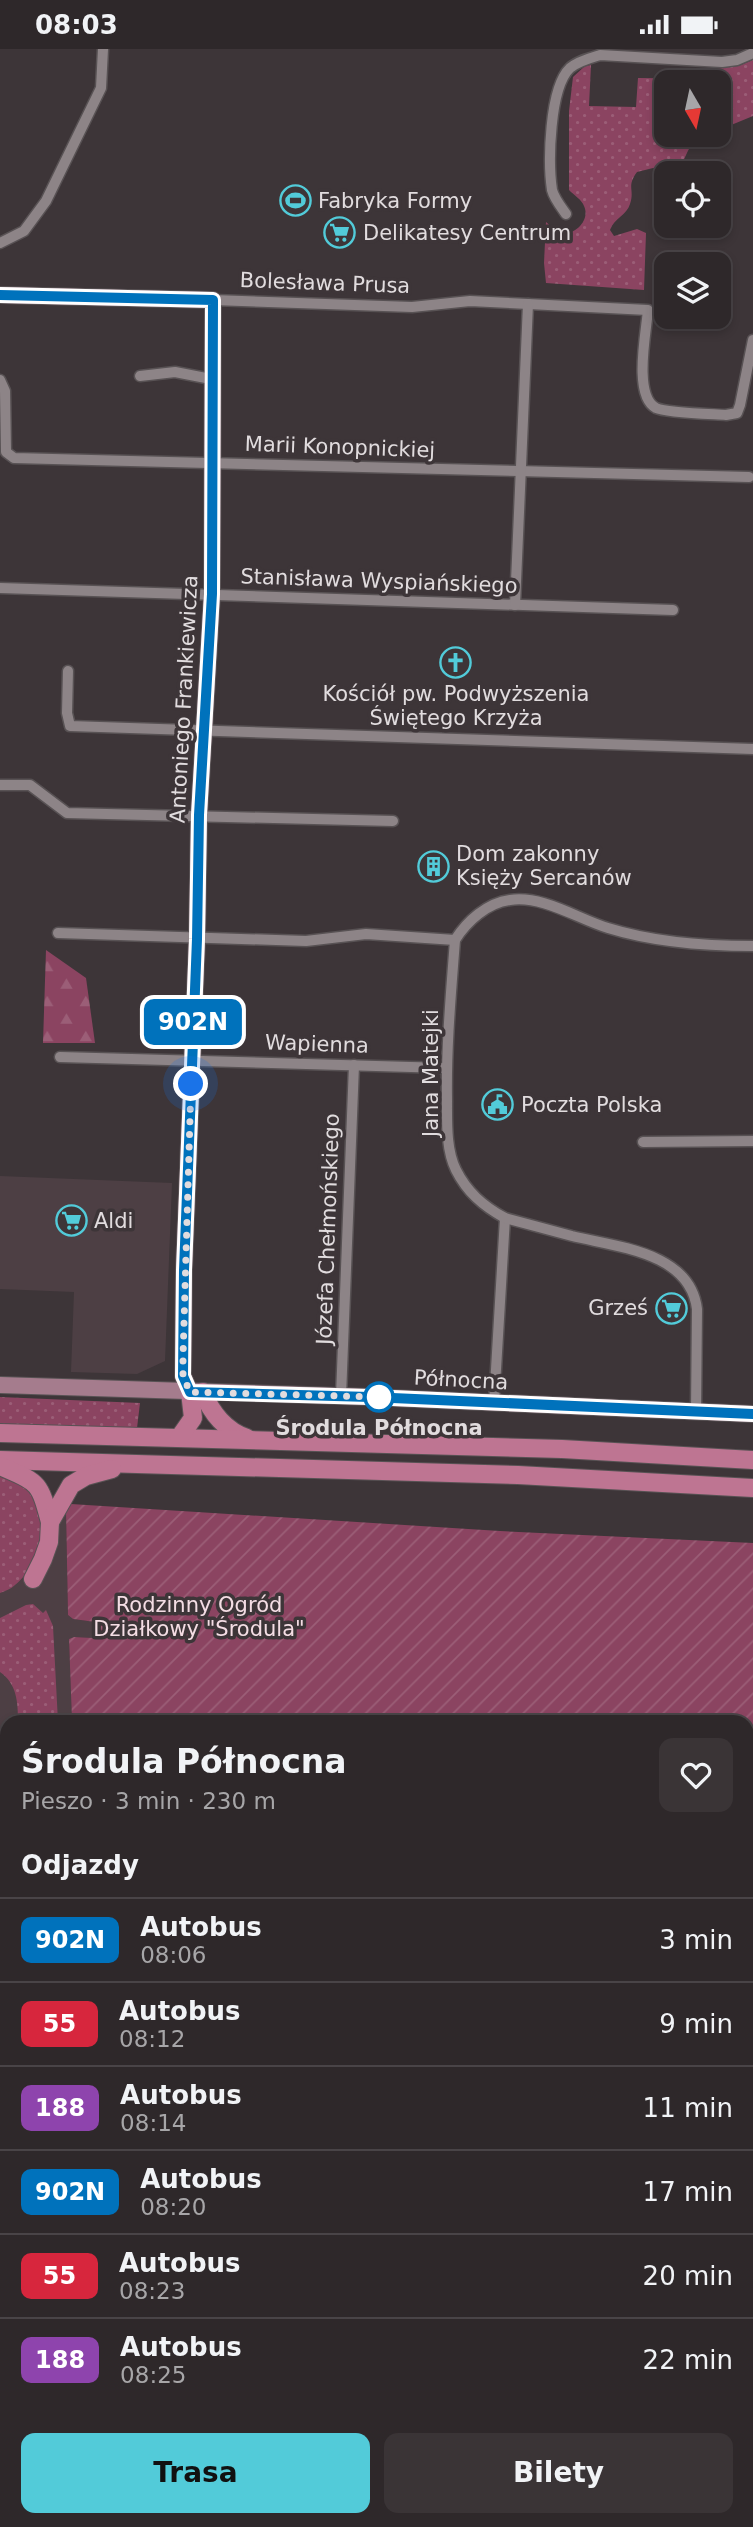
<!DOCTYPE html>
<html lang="pl">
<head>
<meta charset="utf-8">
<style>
	:root { --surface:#2e282a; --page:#3a3436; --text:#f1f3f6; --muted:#a7a6a8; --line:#494447; --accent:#52cbd9 }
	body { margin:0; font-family:"DejaVu Sans",sans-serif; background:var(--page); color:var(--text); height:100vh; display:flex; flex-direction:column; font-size:26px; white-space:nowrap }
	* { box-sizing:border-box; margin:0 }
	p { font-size:23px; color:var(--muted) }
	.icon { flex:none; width:38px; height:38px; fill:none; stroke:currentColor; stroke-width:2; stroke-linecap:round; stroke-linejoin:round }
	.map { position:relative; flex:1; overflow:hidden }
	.side { position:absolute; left:0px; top:1666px; width:754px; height:812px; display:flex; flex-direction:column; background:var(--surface); border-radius:21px 21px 0 0; box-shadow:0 4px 10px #0003,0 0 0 2px var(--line) }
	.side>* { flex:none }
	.badge { padding:0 14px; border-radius:10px; font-size:24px; line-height:46px }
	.needle { width:46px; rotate:171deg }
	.tools { position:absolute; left:654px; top:21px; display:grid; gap:14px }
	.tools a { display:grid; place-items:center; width:77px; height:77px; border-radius:14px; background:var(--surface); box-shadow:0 4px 10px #0003,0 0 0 2px var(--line); font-size:35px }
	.you { position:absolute; width:35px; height:35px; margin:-18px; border:5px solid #fff; border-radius:50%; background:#1a73e8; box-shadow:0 0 0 10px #1a73e833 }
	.map>.badge { position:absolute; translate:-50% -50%; box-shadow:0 0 0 4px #fff }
	h2 { padding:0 21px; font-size:26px; line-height:63px }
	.round { display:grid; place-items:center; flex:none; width:74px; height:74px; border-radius:14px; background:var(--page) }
	.head { display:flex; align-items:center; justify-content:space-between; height:119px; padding:0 21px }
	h1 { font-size:33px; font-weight:700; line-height:52px }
	.cta { display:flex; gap:14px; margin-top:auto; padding:14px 21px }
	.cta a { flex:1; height:80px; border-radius:14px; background:var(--accent); color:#111; font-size:28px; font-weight:700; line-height:80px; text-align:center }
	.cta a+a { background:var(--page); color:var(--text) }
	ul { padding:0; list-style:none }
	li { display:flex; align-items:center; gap:21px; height:84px; padding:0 21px; border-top:2px solid var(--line) }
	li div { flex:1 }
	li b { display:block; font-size:26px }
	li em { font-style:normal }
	li .badge { min-width:77px; font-weight:700; text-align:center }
	.status { display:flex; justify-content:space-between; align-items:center; height:49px; padding:0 35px; background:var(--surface); direction:ltr }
	.status svg { height:19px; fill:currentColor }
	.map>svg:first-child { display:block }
</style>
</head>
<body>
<div class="status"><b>08:03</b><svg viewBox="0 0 49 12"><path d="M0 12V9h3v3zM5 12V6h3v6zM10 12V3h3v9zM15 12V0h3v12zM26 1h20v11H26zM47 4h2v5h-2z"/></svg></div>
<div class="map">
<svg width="753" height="2478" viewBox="0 0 753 2478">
	<defs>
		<pattern id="grass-dots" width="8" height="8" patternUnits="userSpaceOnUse" patternTransform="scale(1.75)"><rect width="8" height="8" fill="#8b4461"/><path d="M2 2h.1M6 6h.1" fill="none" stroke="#9b5e77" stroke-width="1.8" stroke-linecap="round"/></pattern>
		<pattern id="forest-firs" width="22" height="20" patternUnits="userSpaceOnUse" patternTransform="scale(1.75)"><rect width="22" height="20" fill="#8b4461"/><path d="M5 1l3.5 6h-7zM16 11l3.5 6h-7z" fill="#9b5e77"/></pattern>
		<pattern id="garden-furrows" width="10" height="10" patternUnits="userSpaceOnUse" patternTransform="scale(1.75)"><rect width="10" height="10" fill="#8b4461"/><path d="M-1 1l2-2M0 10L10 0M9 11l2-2" fill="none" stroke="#9b5e77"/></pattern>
	</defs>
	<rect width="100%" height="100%" fill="#3d3538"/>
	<g fill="#4d3f44">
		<path d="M0,1127L172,1134L165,1312L137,1325L71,1323L74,1243L0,1240Z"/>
		<path d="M0,1427L41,1459L66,1463L68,1566L73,1570L95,1573L94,1589L74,1588L69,1590L72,1673H7V2365L0,2369Z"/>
	</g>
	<g fill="url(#grass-dots)">
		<path d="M753,11V67L719,81V33H667V86H706L693,91L679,121L653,119L637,123C626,138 635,140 630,155C627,166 614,169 610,181L614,187L637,180L646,184L644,241L546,234L544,214L546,173C550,176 554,182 559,184C573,188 591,172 584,157C582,151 574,146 569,141V62L573,28L585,17L591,16L589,57L636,58L638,29L716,30L715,19L738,17Z"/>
		<path d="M0,1348L140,1354L137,1379L0,1375Z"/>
		<path d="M0,1427C55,1434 50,1508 15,1536C11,1540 5,1542 0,1544Z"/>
		<path d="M33,1555L43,1564L46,1561L53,1577L58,1673H18C18,1653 17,1635 0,1623V1569L26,1556Z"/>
		<rect x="0" y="2164" width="7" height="74"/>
		<path d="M7,2365V2471H34L33,2478H0V2369Z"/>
	</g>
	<path fill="url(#forest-firs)" d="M46,901L86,929L95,994H43Z"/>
	<path fill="url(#garden-furrows)" d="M71,1455L500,1482L753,1494V2478H238L211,2471H747V1673H72L69,1590L74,1588L94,1589L95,1573L73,1570L68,1566L66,1463Z"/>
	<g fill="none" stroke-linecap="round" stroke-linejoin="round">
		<defs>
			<g id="street">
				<path d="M566,165C561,158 554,149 552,141C548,114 549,39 570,19C578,12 590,9 600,6L722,13L737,11L753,4"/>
				<path d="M0,194L24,182L46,152L101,39L103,0"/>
				<path d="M213,251L412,258L470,252L648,261C646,284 633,347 656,359C667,364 711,365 726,366L737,364L740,356L753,291"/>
				<path d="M140,327L175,323L211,330"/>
				<path d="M0,331L5,342L6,403L14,409L749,428"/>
				<path d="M0,539L673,561"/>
				<path d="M515,556L528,255"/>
				<path d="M68,622L67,664L70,677L753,700"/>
				<path d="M0,736H30L67,764L393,772"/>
				<path d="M58,884L306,892L366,885L455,891"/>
				<path d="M60,1008L446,1019"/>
				<path d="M643,1093L753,1092"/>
				<path d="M341,1347L354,1016"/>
				<path d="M494,1354L505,1169"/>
				<path d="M696,1362L697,1260C690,1203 617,1198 572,1187C550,1181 527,1175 505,1169C483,1157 467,1143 456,1121C446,1101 447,1074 447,1052C446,998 451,944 455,891C467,872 487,854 510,851C543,846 578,870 608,879C653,893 706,897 753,897"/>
			</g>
			<g id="secondary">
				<path d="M0,246L213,251L212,545L199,766L197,890L184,1221L183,1327L190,1343"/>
				<path d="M0,1336L370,1348L753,1365"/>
			</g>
			<g id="primary">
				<path d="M203,1343C211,1364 226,1382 247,1389"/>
				<path d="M0,1384L562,1400L753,1411"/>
				<path d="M179,1389L193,1369L190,1343"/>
				<path d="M0,1411L518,1426L753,1439"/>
				<path d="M0,1417C39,1434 39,1432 50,1473"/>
				<path d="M33,1530L43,1510L49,1493L50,1473L71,1436L86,1427L112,1420"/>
			</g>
		</defs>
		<use href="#street" stroke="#585254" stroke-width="13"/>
		<use href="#secondary" stroke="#585254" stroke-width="18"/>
		<use href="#primary" stroke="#585254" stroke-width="20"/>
		<use href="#street" stroke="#8d8487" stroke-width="10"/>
		<use href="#secondary" stroke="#a57c8d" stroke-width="16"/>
		<use href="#primary" stroke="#be7592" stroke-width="18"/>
	</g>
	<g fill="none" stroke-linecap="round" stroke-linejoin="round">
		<defs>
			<path id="line" d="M0,246L213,251L212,545L199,766L197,890L184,1221L183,1327L190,1343L370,1348L753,1365"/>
		</defs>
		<use href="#line" stroke="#fff" stroke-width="16"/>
		<use href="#line" stroke="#0072bc" stroke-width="10"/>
		<path stroke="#e1dcde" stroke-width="7" stroke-dasharray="0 12.6" d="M191,1035L183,1308V1327L190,1343L379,1348"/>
	</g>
	<defs>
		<symbol id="stadium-ring" viewBox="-11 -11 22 22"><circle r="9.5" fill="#3d3538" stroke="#52cbd9" stroke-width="1.5"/><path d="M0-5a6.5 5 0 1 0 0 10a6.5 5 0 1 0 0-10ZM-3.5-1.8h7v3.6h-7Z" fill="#52cbd9"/></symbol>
		<symbol id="supermarket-ring" viewBox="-11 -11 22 22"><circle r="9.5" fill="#3d3538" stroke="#52cbd9" stroke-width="1.5"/><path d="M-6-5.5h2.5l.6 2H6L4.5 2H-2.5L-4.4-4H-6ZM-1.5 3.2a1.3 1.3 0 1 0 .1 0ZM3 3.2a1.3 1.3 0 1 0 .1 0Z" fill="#52cbd9"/></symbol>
		<symbol id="church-ring" viewBox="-11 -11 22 22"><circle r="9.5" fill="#3d3538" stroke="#52cbd9" stroke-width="1.5"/><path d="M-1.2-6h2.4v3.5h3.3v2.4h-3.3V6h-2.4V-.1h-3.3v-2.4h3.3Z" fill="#52cbd9"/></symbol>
		<symbol id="building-ring" viewBox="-11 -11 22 22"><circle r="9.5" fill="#3d3538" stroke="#52cbd9" stroke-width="1.5"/><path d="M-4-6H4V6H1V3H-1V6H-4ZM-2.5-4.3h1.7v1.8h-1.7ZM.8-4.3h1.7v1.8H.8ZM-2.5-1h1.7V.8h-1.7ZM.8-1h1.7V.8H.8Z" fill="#52cbd9"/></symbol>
		<symbol id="civic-ring" viewBox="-11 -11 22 22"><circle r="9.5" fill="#3d3538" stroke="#52cbd9" stroke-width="1.5"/><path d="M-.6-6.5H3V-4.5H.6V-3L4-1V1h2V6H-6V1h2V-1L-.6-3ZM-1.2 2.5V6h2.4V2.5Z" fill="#52cbd9"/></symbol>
	</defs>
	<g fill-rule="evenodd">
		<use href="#stadium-ring" x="278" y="134" width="35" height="35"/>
		<use href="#supermarket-ring" x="322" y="166" width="35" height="35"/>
		<use href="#church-ring" x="438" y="596" width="35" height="35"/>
		<use href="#building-ring" x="416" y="800" width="35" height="35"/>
		<use href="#civic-ring" x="480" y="1038" width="35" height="35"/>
		<use href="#supermarket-ring" x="54" y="1154" width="35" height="35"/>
		<use href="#supermarket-ring" x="654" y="1242" width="35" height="35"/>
	</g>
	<circle fill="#fff" stroke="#0072bc" stroke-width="3.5" cx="379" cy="1348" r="14"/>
	<g text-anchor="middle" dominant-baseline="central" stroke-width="7" stroke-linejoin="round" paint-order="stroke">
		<g font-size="21" fill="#e1dcde" stroke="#3d3538" text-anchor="start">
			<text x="318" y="152">Fabryka Formy</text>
			<text x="363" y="184">Delikatesy Centrum</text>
			<text x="456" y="645" text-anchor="middle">Kościół pw. Podwyższenia<tspan x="456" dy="24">Świętego Krzyża</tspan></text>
			<text x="456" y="805">Dom zakonny<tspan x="456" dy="24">Księży Sercanów</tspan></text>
			<text x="521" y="1056">Poczta Polska</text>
			<text x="94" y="1172">Aldi</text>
			<text x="648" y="1259" text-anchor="end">Grześ</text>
		</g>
		<g font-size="21" fill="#e1dcde" stroke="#3d3538">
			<text transform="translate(325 234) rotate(2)">Bolesława Prusa</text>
			<text transform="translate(340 398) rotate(2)">Marii Konopnickiej</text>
			<text transform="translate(379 532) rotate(2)">Stanisława Wyspiańskiego</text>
			<text transform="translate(184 650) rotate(-87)">Antoniego Frankiewicza</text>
			<text transform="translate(317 995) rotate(2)">Wapienna</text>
			<text transform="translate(431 1024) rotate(-90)">Jana Matejki</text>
			<text transform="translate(328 1180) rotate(-88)">Józefa Chełmońskiego</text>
			<text transform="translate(461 1331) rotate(3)">Północna</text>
		</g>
		<g font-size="21" font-weight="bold" fill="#e1dcde" stroke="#3d3538">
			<text x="379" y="1379">Środula Północna</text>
		</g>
		<g font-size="21" fill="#f4dde4" stroke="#3d3538">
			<text x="199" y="1556">Rodzinny Ogród<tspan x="199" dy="24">Działkowy "Środula"</tspan></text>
		</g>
	</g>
</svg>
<div class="tools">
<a><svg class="needle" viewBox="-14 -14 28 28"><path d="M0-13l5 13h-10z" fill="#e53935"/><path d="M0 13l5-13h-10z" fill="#a7a6a8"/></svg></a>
<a><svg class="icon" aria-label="locate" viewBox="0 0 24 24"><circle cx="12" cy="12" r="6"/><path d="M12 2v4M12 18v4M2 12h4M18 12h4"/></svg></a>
<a><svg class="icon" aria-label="layers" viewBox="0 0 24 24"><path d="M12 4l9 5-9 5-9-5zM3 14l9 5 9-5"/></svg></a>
</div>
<div class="you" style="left:191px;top:1035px"></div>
<b class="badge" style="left:193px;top:973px;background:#0072bc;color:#fff">902N</b>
<section class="side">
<div class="head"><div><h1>Środula Północna</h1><p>Pieszo · 3 min · 230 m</p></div><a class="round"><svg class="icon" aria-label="heart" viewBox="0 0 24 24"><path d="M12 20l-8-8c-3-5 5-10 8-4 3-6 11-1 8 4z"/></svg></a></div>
<h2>Odjazdy</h2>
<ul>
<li><span class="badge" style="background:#0072bc;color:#fff">902N</span><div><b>Autobus</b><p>08:06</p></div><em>3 min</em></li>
<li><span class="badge" style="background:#d7263d;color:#fff">55</span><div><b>Autobus</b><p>08:12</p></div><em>9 min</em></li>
<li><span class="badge" style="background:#8e44ad;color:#fff">188</span><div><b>Autobus</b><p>08:14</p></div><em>11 min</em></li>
<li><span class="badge" style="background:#0072bc;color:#fff">902N</span><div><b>Autobus</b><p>08:20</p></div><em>17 min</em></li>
<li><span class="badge" style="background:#d7263d;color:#fff">55</span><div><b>Autobus</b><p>08:23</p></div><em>20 min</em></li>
<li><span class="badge" style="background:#8e44ad;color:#fff">188</span><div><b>Autobus</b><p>08:25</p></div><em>22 min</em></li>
</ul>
<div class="cta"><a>Trasa</a><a>Bilety</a></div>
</section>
</div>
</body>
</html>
